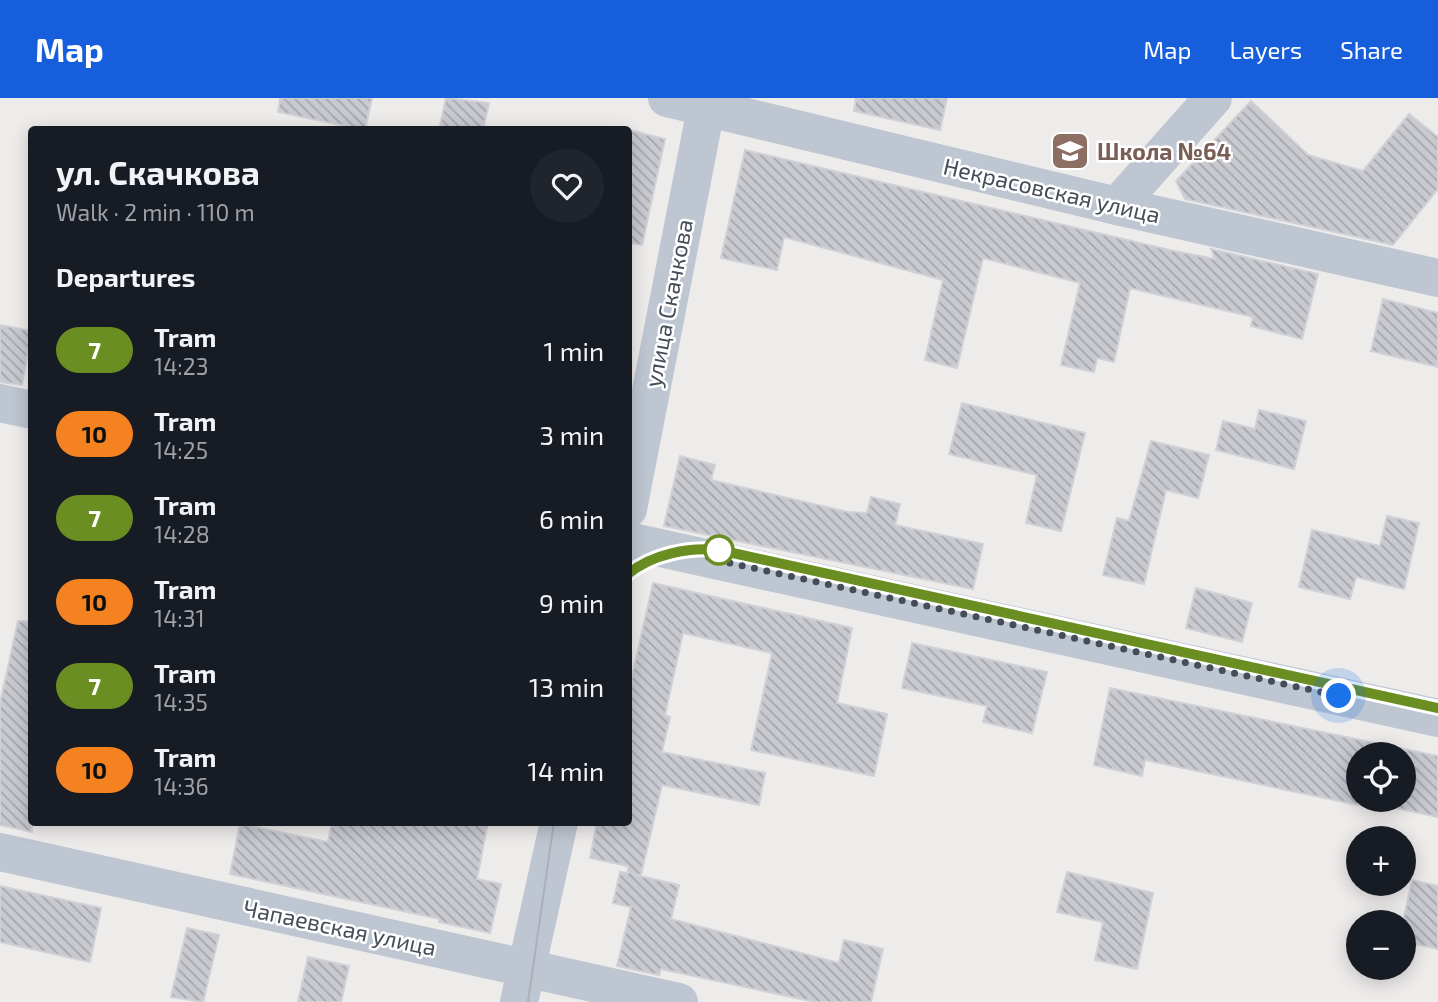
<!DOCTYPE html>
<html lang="en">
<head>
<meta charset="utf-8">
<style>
	:root { --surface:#171b24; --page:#20242c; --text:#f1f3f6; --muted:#9ea1a6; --accent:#175edc }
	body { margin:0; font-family:"Exo 2",sans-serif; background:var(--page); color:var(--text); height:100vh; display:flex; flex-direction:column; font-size:26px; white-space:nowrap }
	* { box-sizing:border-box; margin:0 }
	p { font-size:23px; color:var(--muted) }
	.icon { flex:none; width:38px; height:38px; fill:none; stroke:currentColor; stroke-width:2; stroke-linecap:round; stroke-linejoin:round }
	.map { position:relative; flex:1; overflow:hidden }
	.drawer { position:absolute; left:28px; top:28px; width:604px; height:700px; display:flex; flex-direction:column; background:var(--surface); border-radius:7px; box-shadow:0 4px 18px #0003 }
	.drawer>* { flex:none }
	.badge { padding:0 14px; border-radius:23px; font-size:24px; line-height:46px }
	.buttons { position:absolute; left:1346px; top:644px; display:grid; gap:14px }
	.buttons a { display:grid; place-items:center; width:70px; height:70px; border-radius:50%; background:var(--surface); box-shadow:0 4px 18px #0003; font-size:35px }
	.you { position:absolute; width:35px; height:35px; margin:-18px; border:5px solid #fff; border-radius:50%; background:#1a73e8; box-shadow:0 0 0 10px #1a73e833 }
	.map>.badge { position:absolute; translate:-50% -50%; box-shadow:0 0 0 4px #fff }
	h2 { padding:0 28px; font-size:26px; line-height:63px }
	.round { display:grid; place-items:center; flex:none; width:74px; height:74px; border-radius:37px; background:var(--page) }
	.overview { display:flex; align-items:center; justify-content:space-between; height:119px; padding:0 28px }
	h1 { font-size:33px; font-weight:700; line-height:52px }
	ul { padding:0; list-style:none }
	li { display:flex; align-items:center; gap:21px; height:84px; padding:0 28px }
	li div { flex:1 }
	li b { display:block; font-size:26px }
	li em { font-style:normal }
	li .badge { min-width:77px; font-weight:700; text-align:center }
	header { display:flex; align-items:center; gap:42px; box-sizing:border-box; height:98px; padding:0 35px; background:var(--accent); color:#fff }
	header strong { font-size:33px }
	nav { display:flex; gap:38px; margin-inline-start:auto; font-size:24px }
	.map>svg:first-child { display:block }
</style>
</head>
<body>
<header>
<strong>Map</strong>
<nav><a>Map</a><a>Layers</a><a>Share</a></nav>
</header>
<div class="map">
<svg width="1438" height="904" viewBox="0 0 1438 904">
	<defs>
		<pattern id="building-back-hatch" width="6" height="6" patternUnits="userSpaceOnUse" patternTransform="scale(1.75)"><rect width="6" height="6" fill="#c8cad0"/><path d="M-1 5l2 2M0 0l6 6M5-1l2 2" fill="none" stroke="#a4a6ac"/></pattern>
	</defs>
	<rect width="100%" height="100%" fill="#eeebeb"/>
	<g fill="url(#building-back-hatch)" stroke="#cfd1d7" stroke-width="2" fill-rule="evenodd">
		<path d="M280,0H372L365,32L278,14Z"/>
		<path d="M446,0L489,5L483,32H439Z"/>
		<path d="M856,0H947L940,32L854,13Z"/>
		<path d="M1251,3L1308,57L1363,73L1409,16L1438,39V91L1393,147L1185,101L1176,83Z"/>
		<path d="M628,32L665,41L642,147L628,145Z"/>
		<path d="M745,52L1174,153L1215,161L1211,151L1318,176L1302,241L1251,228L1253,219L1130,190L1114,264L1097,260L1094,274L1061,267L1080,185L983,160L957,270L925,262L943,182L784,139L777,172L721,160Z"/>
		<path d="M1383,201L1438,215V269L1371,253Z"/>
		<path d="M0,227L32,233L22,287L0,284Z"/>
		<path d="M962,305L1085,335L1061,433L1026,425L1037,377L949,356Z"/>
		<path d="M1259,312L1306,323L1294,371L1216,352L1223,323L1255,331Z"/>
		<path d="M1151,343L1209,357L1198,400L1166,392L1144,486L1103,477L1117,420L1129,423Z"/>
		<path d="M680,358L715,367L711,382L848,414L867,415L871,399L900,406L895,427L983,446L973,491L664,428Z"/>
		<path d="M1387,418L1419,425L1404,491L1356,479L1350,501L1299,489L1312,432L1380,448Z"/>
		<path d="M653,485L852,530L837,605L887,616L874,678L751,652L772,555L683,535L665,617L670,619L662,654L765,675L759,707L662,687L641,777L632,776L679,787L671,821L839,865L844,842L883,851L871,904H815L661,871L659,877L617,868L631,809L613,805L620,774L628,775V768L590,760L597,724H628V596Z"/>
		<path d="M1196,490L1252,505L1242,544L1186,530Z"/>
		<path d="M18,523L32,524V734L0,727V605Z"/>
		<path d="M912,545L1047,574L1032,635L983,624L987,608L902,590Z"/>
		<path d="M1110,590L1438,658V719L1358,702V707L1145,662L1142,678L1094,667ZM1358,656H1404V702H1358Z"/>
		<path d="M332,724H488L477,781L501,786L490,835L439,824L440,821L230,776L240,726L328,744Z"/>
		<path d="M1067,774L1153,795L1137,871L1095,862L1103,824L1057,814Z"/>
		<path d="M1412,782L1438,788V851L1404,844L1403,824Z"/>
		<path d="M0,788L101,810L90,864L0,844Z"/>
		<path d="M187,830L219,837L203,904L171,899Z"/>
		<path d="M308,859L349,868L341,904H298Z"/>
	</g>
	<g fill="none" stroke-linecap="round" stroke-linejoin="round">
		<g stroke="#bec6d1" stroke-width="38">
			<path d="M667,0L1117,108L1438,180"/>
			<path d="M1117,108L1213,0"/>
			<path d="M0,305L32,312"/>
			<path d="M628,411L708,0"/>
			<path d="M628,443L1438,620"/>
			<path d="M0,754L679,904"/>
			<path d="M519,904L559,724"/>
		</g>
		<g stroke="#adb0b6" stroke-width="2">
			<path d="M628,476C652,456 689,449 719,452L1438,610"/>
			<path d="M528,904L554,724"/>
		</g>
	</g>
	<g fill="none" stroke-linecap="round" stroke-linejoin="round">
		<defs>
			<path id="line" d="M628,476C652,456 689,449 719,452L1438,610"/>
		</defs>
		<use href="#line" stroke="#fff" stroke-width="16"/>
		<use href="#line" stroke="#6b8e23" stroke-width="10"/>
		<path stroke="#444d58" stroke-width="7" stroke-dasharray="0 12.6" d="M719,452L707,460L1339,598"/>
	</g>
	<defs>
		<symbol id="school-square" viewBox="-11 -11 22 22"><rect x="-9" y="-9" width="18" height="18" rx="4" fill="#8d6e63" stroke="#fff"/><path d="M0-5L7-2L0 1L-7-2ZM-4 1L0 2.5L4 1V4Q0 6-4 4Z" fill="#fff"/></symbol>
	</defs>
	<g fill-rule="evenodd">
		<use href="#school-square" x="1048" y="31" width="44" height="44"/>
	</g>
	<circle fill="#fff" stroke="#6b8e23" stroke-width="3.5" cx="719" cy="452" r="14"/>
	<g text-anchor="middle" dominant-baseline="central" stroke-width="5" stroke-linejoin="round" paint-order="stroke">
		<g font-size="23" font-weight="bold" fill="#785e54" stroke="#fff" text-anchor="start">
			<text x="1097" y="53">Школа №64</text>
		</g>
		<g font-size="23" fill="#444d58" stroke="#fff">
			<text transform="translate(1052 92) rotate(13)">Некрасовская улица</text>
			<text transform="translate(668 205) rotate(-79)">улица Скачкова</text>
			<text transform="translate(340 829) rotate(12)">Чапаевская улица</text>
		</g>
	</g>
</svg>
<div class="buttons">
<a><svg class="icon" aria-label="locate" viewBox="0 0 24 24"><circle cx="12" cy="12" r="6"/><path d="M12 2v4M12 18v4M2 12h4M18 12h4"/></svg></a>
<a>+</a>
<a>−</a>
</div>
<div class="you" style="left:1339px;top:598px"></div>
<section class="drawer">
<div class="overview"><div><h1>ул. Скачкова</h1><p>Walk · 2 min · 110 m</p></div><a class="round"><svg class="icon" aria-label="heart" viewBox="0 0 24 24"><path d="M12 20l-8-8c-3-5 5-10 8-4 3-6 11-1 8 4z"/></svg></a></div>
<h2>Departures</h2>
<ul>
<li><span class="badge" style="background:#6b8e23;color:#fff">7</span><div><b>Tram</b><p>14:23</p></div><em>1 min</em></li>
<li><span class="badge" style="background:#f58220;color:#111">10</span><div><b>Tram</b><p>14:25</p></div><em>3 min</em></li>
<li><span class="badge" style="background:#6b8e23;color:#fff">7</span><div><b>Tram</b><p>14:28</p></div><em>6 min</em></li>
<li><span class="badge" style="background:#f58220;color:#111">10</span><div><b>Tram</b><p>14:31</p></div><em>9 min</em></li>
<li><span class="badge" style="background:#6b8e23;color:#fff">7</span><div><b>Tram</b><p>14:35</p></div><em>13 min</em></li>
<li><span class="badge" style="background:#f58220;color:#111">10</span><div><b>Tram</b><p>14:36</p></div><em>14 min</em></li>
</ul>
</section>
</div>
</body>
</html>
